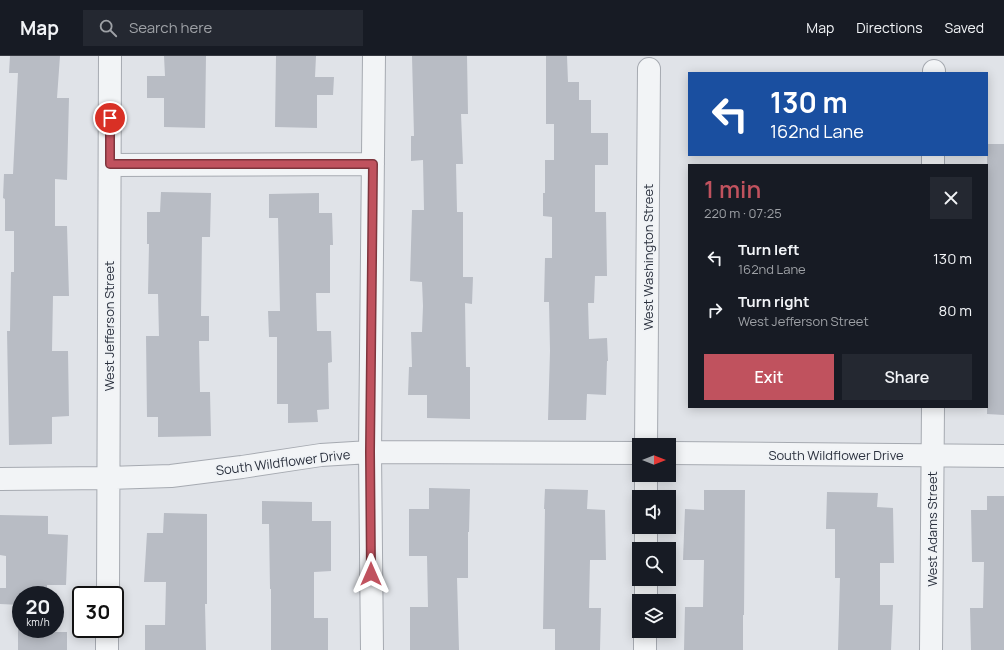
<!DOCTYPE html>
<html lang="en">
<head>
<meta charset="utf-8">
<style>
	:root { --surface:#171b24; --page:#242831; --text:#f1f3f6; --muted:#9ea1a6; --line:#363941; --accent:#c0525e }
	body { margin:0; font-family:Manrope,sans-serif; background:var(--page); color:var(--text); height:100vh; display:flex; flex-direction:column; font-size:15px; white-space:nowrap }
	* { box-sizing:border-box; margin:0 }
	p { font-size:13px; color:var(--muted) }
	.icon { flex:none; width:22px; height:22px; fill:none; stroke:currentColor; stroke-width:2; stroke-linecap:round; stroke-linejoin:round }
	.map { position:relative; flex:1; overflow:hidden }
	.panel { position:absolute; left:688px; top:108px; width:300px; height:244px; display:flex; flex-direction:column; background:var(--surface); border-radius:0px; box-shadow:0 2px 10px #0003 }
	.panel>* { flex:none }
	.banner { position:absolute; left:688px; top:16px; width:300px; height:84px; border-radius:0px; box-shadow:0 2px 10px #0003; background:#1a4fa0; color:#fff; overflow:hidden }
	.needle { width:26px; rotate:90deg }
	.buttons { position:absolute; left:632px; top:382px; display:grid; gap:8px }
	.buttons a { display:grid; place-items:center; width:44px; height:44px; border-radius:0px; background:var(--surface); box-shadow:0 2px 10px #0003; font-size:20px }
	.speed { position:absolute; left:12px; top:530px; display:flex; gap:8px; font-size:20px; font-weight:700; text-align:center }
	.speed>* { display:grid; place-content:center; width:52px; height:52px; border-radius:50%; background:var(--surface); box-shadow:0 2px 10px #0003; line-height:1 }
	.speed small { font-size:10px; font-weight:400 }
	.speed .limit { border:2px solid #111; border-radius:6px; background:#fff; color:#111 }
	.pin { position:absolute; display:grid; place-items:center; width:34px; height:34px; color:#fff; margin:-17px; border:2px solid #fff; border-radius:50%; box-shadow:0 1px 4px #0007 }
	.me { position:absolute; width:44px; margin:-22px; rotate:0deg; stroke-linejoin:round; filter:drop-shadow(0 0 3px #0008) }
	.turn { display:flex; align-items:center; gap:14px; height:84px; padding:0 16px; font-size:18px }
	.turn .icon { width:52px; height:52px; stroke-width:2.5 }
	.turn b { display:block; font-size:28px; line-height:34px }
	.round { display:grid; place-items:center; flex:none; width:42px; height:42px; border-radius:0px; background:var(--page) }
	.head { display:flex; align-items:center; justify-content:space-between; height:68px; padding:0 16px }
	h1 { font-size:24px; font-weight:600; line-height:30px; color:var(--accent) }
	.button { display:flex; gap:8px; margin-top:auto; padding:8px 16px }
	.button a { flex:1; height:46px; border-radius:0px; background:var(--accent); color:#fff; font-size:16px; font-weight:600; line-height:46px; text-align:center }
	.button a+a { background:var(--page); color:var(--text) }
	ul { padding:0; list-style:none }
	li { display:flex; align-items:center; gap:12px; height:52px; padding:0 16px }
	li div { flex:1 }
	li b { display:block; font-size:15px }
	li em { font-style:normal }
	header { display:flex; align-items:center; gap:24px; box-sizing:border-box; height:56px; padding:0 20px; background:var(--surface); border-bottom:1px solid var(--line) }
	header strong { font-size:19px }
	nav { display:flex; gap:22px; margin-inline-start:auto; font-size:14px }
	.search { width:280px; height:36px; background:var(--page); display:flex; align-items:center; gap:10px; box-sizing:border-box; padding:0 14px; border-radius:0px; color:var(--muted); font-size:15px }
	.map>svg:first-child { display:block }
	.building { fill:#b8bcc4 }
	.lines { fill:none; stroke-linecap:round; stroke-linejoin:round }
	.minor-casing { stroke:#a6aab1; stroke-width:24 }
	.minor { stroke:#f2f4f6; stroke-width:22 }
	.route-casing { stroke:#7d353d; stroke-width:10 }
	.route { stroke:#c0525e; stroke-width:7 }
	.labels { text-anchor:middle; stroke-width:3; stroke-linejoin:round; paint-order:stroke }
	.street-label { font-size:13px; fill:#2a303d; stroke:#eff2f5 }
</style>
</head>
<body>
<header>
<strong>Map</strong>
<div class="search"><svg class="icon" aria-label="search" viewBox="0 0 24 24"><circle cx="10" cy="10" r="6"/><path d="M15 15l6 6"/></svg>Search here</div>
<nav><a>Map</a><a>Directions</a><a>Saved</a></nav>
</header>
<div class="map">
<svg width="1004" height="594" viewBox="0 0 1004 594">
	<rect width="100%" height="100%" fill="#e0e3e8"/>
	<path class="building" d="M10,0H60L57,42H69L67,124L55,123V170H67L69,240H53L52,295H68L69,360L52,361V388L9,389L7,275H10L11,216H14V175H5V143L3,142L4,118H13L18,17H9Z
		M164,0H206L205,72L164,71V42H147V20H165Z
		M276,0H316L315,21H334L333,39H317V72L275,71Z
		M412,0H467L468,58H461L463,108H456L457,156H463V221H473L472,248L465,247L466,311H470V363L427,362V339H408L409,311H412L411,276H422L423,250L422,226L410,225L412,154H424L423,104L411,105V80H414Z
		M546,0H567L568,26H579V44H591V77H608V109H595V156H606L607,220H595L594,247H588L589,283L607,282L608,305H607L606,339L587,338L586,364H548L550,295L549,246H544L545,202H552V161L543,160V137H545V104H554V68H546Z
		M987,88H1004V359L987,358Z
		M161,136L211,137L210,181H202L201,260H209V285H199L200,336H210L211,380L158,381V361H147L146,280H159L158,238H148L149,188H147V156H160Z
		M319,137V157H332L333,189H330V237H316L317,275H331L332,306L328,307L329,353L317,354L318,366L288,367V348H277V281H269L268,255H280L278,162H269V138Z
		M429,432L470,433L469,476H468V522H457L459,594H410V551H428L427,500H409V453H429Z
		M545,433L588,434L587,453L605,454L606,504H590L589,552H601L600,594H555V573H543L545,453H544Z
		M704,434H745L744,559H743V594H684L685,551H703L704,504H683L685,453L704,454Z
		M827,436L878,437L877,451L893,452L894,507H880V549H893L891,594H838L840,522H835V473H826Z
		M987,440H1004V594H971L970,552H983L984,506H972L971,454H987Z
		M262,445L312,446V465H331V515L314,516V562H328V594H271V533H270L269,468H262Z
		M164,457L207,458V548H205L206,594H145V569H165L166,526H144L147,477H163Z
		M0,459L48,460V478L68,479L66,529H47V539H21V549L0,548V532H6V500L0,499Z
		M18,573H50V576H67V594H18Z"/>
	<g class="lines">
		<defs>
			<path id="minor" d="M934,17V15
				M110,109L373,108
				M933,109V99
				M646,389L649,13
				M669,397L1004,400
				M0,423L108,422L171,420L242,411L321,399L370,396L639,397
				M646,441V419
				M646,493V471
				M108,539L110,0
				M646,545V523
				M107,594V573
				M372,594L370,396L374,0
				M645,594V575
				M931,594L933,351"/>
		</defs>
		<use href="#minor" class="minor-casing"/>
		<use href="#minor" class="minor"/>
	</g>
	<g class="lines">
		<defs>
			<path id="route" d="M110,62V108H373L370,396L371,518"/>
		</defs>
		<use href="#route" class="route-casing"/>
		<use href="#route" class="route"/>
	</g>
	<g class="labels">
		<g class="street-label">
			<text transform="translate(648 201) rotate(-90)" y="5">West Washington Street</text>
			<text transform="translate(109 270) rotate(-90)" y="5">West Jefferson Street</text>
			<text x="836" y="404">South Wildflower Drive</text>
			<text transform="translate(283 406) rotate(-7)" y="5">South Wildflower Drive</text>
			<text transform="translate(932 473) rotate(-90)" y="5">West Adams Street</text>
		</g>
	</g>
</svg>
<div class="buttons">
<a><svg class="needle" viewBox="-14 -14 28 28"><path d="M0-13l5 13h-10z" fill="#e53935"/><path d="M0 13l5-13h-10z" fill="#9ea1a6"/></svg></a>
<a><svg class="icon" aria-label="sound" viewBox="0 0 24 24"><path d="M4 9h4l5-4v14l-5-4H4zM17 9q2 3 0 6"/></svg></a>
<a><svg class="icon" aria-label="search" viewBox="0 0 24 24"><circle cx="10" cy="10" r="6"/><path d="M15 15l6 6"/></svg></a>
<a><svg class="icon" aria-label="layers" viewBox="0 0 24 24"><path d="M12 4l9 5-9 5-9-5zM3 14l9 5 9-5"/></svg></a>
</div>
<div class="speed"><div>20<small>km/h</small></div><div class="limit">30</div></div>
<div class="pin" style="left:110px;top:62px;background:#d93025"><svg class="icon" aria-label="arrive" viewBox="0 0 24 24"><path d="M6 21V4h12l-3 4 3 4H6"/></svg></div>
<svg class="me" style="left:371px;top:518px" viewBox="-20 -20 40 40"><path d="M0-17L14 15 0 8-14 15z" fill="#c0525e" stroke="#fff" stroke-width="4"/></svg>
<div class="banner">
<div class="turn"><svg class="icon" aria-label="left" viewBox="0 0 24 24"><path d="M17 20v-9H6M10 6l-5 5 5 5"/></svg><div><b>130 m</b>162nd Lane</div></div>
</div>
<section class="panel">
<div class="head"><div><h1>1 min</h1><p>220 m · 07:25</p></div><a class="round"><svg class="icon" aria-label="close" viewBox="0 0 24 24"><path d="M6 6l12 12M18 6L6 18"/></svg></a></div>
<ul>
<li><svg class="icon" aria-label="left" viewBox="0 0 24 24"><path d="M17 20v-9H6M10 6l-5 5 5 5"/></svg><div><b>Turn left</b><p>162nd Lane</p></div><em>130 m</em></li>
<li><svg class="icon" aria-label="right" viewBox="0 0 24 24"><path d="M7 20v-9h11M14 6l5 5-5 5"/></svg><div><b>Turn right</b><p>West Jefferson Street</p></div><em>80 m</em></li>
</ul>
<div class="button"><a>Exit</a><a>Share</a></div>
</section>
</div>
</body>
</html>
